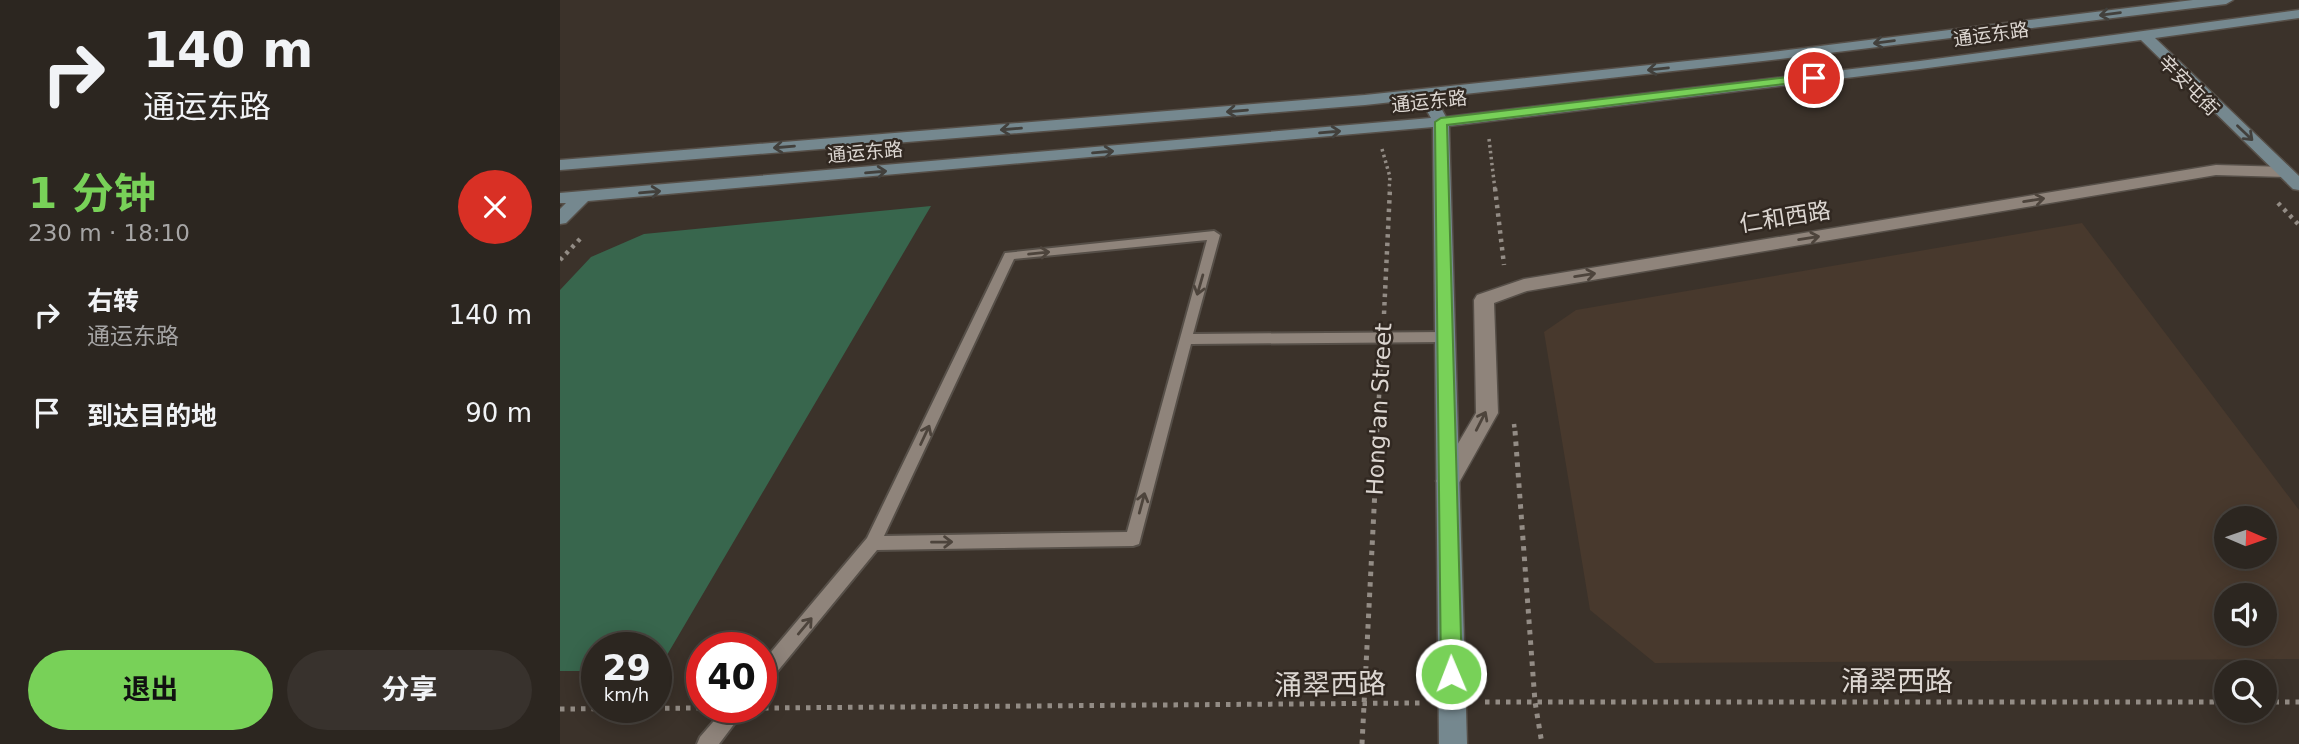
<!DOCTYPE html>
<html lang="zh">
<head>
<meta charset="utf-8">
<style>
	:root { --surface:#2c2620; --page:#38322d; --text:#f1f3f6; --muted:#a6a5a5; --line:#48433e; --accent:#78d158 }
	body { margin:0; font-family:"DejaVu Sans","Noto Sans SC",sans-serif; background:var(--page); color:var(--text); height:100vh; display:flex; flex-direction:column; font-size:26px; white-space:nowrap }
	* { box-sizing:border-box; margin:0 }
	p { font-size:23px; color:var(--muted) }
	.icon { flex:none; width:38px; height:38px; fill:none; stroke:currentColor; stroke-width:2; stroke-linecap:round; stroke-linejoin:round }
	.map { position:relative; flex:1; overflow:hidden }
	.panel { display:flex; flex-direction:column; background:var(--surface); width:560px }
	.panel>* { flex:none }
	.top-card { background:#2c2620; color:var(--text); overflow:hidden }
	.needle { width:46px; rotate:92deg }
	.buttons { position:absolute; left:1654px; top:506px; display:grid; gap:14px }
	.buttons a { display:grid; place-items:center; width:63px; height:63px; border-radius:50%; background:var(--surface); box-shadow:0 4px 18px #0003,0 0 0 2px var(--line); font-size:35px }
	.speed { position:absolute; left:21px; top:632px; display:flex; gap:14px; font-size:35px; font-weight:700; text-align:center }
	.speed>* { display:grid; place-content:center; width:91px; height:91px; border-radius:50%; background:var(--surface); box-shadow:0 4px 18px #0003,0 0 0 2px var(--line); line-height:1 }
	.speed small { font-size:18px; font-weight:400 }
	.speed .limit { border:10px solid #d22; background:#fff; color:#111 }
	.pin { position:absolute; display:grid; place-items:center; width:60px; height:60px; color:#fff; margin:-30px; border:4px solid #fff; border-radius:50%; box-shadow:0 2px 7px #0007 }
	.me { position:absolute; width:77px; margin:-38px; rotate:359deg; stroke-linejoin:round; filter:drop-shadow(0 0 5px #0008) }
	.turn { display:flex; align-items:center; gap:24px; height:147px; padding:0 28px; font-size:32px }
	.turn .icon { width:91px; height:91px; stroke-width:2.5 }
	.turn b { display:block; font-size:49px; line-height:60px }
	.round { display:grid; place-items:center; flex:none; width:74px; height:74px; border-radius:37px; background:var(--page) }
	.summary { display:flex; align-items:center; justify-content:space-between; height:119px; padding:0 28px }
	h1 { font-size:42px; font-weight:700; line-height:52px; color:var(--accent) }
	.action { display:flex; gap:14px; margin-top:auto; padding:14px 28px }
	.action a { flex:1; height:80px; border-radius:42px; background:var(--accent); color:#111; font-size:28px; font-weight:700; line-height:80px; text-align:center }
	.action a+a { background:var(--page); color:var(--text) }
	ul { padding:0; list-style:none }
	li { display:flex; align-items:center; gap:21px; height:98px; padding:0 28px }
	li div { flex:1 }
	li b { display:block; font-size:26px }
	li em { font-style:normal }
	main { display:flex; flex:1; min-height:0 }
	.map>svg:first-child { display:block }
	.built { fill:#48392d; fill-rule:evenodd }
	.green { fill:#38664d }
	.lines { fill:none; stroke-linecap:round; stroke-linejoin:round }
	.lane-casing { stroke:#564f48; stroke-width:4 }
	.street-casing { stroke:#564f48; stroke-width:3 }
	.secondary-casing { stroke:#564f48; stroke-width:3 }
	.path-far2 { stroke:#938c85; stroke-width:3.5; stroke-dasharray:2.5 3.5; stroke-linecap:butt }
	.path-far1 { stroke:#938c85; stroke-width:4.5; stroke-dasharray:3.5 5; stroke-linecap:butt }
	.path { stroke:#938c85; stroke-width:5; stroke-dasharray:4.5 6; stroke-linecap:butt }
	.lane { fill:#8f847b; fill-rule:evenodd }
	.street { fill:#8f847b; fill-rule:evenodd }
	.secondary { fill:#75888f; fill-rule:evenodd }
	.oneway { stroke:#42403c }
	.oneway2 { stroke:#4d443c }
	.route { fill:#78d158; stroke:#4e8839; stroke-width:2 }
	.labels { text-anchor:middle; stroke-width:5; stroke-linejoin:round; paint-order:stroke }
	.far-street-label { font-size:19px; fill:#dcd6d1; stroke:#312821 }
	.street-label { font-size:23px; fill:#dcd6d1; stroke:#312821 }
	.near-street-label { font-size:28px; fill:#dcd6d1; stroke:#312821 }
</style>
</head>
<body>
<main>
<section class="panel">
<div class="top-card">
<div class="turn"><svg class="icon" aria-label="right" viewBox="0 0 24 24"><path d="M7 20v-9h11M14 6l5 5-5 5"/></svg><div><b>140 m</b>通运东路</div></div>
</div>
<div class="summary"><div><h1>1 分钟</h1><p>230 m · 18:10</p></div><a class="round" style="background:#d93025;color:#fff"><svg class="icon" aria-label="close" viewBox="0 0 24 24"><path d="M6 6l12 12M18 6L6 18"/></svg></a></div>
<ul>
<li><svg class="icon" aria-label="right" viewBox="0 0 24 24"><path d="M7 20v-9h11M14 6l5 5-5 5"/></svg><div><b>右转</b><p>通运东路</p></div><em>140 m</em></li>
<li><svg class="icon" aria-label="arrive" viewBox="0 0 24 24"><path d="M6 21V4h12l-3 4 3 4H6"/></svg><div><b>到达目的地</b></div><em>90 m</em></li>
</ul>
<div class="action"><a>退出</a><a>分享</a></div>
</section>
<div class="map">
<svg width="1739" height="744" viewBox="0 0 1739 744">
	<rect width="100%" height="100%" fill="#3b322a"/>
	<path class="built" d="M1522,223L1739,510V659L1095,663L1030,610L984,332L1016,310ZM1666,518H1704V556H1666ZM1666,595H1704V634H1666Z"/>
	<path class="green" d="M371,206L97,672L96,648H37V671H0V290L31,257L84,234Z"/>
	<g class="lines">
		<defs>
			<path id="lane" d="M654,231L660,235L633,334L885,332L892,337L885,342L631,344L579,544L573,546L317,550L207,684L201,686V664L307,538L445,253ZM647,240L567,532L324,536L454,259Z
				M166,707H187L159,744H137L140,737Z"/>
			<path id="street" d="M1656,165L1726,167L1734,172L1726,177L1656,175L967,291L934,303L938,413L896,488L888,490L880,488L876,481L916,413L914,300L917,295L964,279Z"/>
			<path id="secondary" d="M1633,0H1673L1666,4L1203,61L805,105L0,170V160L805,95L1203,53Z
				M1739,10V18L1595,38L1739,176V190L1733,189L1581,40L1360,69L889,126L907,744H879L873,127L28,201L6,223L0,224V209L6,203H0V193L871,118L867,111L875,106L881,108L886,117L1360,61Z"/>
		</defs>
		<use href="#lane" class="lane-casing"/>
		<use href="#street" class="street-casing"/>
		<use href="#secondary" class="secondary-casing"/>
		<path class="path-far2" d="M929,139L935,190
			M822,149L830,177L829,190"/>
		<path class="path-far1" d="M935,188L944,265
			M1718,203L1739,225
			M0,260L21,238
			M824,314L830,188
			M954,424L955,432
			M817,432L821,361"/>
		<path class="path" d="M955,431L975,702L982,744
			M925,702H1666
			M1704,702H1739
			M204,708L860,703
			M0,709L139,708
			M802,744L818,431"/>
		<use href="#lane" class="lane"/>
		<use href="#street" class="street"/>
		<use href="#secondary" class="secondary"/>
	</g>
	<defs><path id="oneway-shaft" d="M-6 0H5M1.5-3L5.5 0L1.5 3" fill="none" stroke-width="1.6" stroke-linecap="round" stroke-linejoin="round" transform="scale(1.75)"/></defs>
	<g class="oneway">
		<use href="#oneway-shaft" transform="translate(1550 14) rotate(173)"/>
		<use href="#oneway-shaft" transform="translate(1324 42) rotate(173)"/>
		<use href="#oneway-shaft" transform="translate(1098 69) rotate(174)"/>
		<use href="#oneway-shaft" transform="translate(677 111) rotate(175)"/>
		<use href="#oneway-shaft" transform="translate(451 129) rotate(175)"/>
		<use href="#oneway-shaft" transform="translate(770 132) rotate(-5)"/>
		<use href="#oneway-shaft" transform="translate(1685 133) rotate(44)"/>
		<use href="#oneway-shaft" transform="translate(224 147) rotate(175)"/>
		<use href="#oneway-shaft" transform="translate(543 152) rotate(-5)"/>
		<use href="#oneway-shaft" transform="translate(316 172) rotate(-5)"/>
		<use href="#oneway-shaft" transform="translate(90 192) rotate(-5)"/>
	</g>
	<g class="oneway2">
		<use href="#oneway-shaft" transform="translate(1474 200) rotate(-9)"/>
		<use href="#oneway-shaft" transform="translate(1249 238) rotate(-9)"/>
		<use href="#oneway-shaft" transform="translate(479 253) rotate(-6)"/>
		<use href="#oneway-shaft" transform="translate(1025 275) rotate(-9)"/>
		<use href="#oneway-shaft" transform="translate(640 285) rotate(106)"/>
		<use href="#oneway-shaft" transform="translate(921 421) rotate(-63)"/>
		<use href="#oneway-shaft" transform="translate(365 435) rotate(-65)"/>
		<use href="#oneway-shaft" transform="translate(582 503) rotate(-75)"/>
		<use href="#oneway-shaft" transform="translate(382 542) rotate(-1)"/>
		<use href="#oneway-shaft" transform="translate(245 626) rotate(-50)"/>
	</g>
	<path class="route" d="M1254,74L1258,75V80L887,125L902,674L899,681L891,684L884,681L881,674L875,122L881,118Z"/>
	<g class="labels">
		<g class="far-street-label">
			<text transform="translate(1431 34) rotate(-8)" y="7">通运东路</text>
			<text transform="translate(1629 85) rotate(45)" y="7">辛安屯街</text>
			<text transform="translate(869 101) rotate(-6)" y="7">通运东路</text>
			<text transform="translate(305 152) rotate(-5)" y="7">通运东路</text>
		</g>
		<g class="street-label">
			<text transform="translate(1225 217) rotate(-9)" y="8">仁和西路</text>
			<text transform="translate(819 409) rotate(-87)" y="8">Hong'an Street</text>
		</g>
		<g class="near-street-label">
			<text x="1337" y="691">涌翠西路</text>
			<text transform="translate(770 684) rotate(-1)" y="10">涌翠西路</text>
		</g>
	</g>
</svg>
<div class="buttons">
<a><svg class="needle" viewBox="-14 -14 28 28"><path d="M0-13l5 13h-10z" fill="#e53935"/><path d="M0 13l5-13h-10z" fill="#a6a5a5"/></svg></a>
<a><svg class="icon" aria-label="sound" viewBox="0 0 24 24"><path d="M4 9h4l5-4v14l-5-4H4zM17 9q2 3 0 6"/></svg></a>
<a><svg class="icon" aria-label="search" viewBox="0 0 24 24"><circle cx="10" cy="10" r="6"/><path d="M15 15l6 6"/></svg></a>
</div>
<div class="speed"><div>29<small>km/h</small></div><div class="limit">40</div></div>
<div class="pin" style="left:1254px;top:78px;background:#d93025"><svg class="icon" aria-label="arrive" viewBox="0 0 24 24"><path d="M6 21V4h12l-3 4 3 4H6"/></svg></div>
<svg class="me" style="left:891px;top:674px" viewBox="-20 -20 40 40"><circle r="17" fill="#78d158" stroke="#fff" stroke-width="3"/><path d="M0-11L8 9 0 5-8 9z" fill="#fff"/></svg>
</div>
</main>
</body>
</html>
